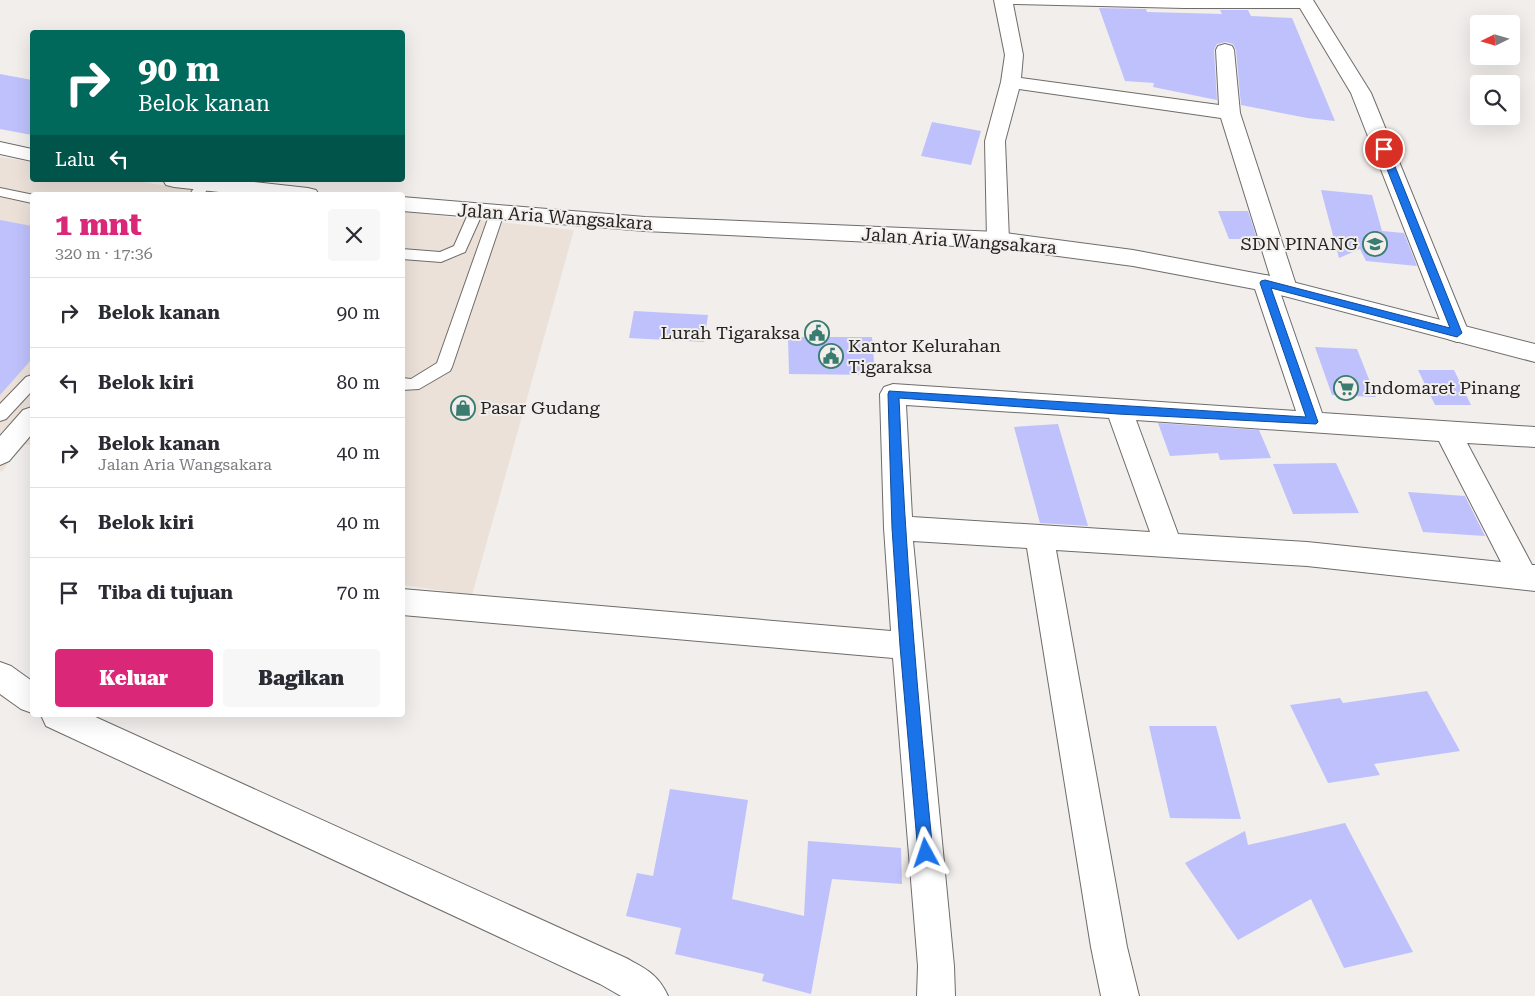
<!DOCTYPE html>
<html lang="id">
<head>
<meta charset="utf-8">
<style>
	:root { --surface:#fff; --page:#f7f7f7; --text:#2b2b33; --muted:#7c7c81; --line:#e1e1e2; --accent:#db2777 }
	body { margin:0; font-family:"Roboto Serif",serif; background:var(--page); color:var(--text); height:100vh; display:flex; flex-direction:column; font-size:19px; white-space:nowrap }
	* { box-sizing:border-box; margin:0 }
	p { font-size:16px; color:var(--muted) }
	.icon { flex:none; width:28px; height:28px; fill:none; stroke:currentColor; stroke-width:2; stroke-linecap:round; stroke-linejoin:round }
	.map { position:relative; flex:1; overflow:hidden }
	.panel { position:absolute; left:30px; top:192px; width:375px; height:525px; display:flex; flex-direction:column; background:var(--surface); border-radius:5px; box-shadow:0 5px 20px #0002 }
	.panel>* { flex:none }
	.guide { position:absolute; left:30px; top:30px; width:375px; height:152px; border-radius:5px; box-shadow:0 5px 20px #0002; background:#00695c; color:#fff; overflow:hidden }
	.needle { width:32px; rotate:265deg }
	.controls { position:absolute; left:1470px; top:15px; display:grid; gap:10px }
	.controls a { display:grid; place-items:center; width:50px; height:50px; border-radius:5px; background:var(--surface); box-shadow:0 5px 20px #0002; font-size:25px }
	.pin { position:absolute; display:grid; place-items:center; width:42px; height:42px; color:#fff; margin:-21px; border:2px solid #fff; border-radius:50%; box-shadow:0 1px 5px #0007 }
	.me { position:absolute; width:55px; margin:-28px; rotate:355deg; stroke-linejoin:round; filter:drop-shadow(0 0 4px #0008) }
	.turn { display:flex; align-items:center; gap:18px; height:105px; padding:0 25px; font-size:22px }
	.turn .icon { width:65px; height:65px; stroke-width:2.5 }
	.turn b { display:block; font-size:35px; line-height:42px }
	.then { display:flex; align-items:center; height:48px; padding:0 25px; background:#0003; gap:10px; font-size:19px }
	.round { display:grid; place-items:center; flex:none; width:52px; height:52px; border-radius:5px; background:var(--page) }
	.overview { display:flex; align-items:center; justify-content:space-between; height:85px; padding:0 25px }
	h1 { font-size:30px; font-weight:800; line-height:38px; color:var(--accent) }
	.cta { display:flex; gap:10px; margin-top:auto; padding:10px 25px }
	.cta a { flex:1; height:58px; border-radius:5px; background:var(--accent); color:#fff; font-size:20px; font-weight:800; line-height:58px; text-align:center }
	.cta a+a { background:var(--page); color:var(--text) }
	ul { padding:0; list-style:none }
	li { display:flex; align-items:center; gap:15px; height:70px; padding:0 25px; border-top:1px solid var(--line) }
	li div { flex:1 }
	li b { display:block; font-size:19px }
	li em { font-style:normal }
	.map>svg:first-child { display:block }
	.built { fill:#ebe1d9 }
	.building { fill:#bec1fb }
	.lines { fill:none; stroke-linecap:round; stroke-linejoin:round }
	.service-casing { stroke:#6f6c6a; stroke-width:2 }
	.minor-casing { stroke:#6f6c6a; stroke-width:2 }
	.tertiary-casing { stroke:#6f6c6a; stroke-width:2 }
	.service { fill:#fff; fill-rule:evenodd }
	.minor { fill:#fff; fill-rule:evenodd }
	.tertiary { fill:#fff; fill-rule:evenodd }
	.route { fill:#1a73e8; stroke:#114b97 }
	.labels { text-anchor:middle; stroke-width:4; stroke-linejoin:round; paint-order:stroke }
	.street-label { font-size:18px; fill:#252322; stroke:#f1eeeb }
	.poi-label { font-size:18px; fill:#252322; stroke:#f1eeeb; text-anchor:start }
</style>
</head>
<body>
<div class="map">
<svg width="1535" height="996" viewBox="0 0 1535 996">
	<rect width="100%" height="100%" fill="#f1eeeb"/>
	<path class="built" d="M0,157L32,162V180H132L194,191L232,195H32V445L21,444L2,472L0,471Z
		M403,212L574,230L472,595L403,585Z"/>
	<path class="building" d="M1099,8L1146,9L1147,12L1222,14L1220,10H1248L1251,16L1292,18L1335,121L1307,118L1241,105L1236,50L1233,44L1226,42L1217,44L1214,50L1217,100L1153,87L1154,83L1125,81Z
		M0,74L32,80V135L0,129Z
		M932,122L981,131L971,165L921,156Z
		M1321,190L1372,195L1382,231L1404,233L1417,266L1366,261L1360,249L1339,258Z
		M1218,211H1248L1257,239H1229Z
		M0,220L32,226V359L0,395Z
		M634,311L708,315L704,342L629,338Z
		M788,337H872L875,375L789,374Z
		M1315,347L1357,349L1376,397L1332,395Z
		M1418,370H1454L1471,405H1435Z
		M1158,423L1259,430L1271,458L1220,460L1218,453L1170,456Z
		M1058,424L1088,526L1040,523L1014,427Z
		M1336,463L1359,513L1293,514L1273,464Z
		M1408,492L1465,496L1485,536L1423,532Z
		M1427,691L1460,751L1374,764L1380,775L1328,783L1290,705L1340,698L1343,703Z
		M1149,726H1216L1241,819L1170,818Z
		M670,789L748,800L732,899L804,916L808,841L901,848L902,884L832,879L811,994L762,981L764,974L675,954L681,928L626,916L637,873L653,876Z
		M1345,823L1413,952L1344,968L1311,899L1238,940L1185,863L1245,831L1248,845Z"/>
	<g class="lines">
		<defs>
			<path id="service" d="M204,181L209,182L211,185L203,195H189L199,182Z
				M0,188L34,195L32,203L0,196Z
				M476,207L481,209L483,212L465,252L441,262L402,259V249L440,252L454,246L469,212L471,209Z
				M497,208L502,210L504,213L452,367L450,371L419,389L402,390V378L411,379L437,363L490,213L492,210Z
				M32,375V391L6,419L0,421V404L26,377Z"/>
			<path id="minor" d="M994,0H1313L1371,93L1469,333L1466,339L1457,342L1448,339L1445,333L1351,93L1300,8H1184L1013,4L1023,55L1021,78L1219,105L1216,50L1218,46L1225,44L1232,46L1234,50L1240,113L1297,288L1293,294L1285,296L1281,295L1322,413L1535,427V447L1467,443L1532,565H1535V591L1307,566L1056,550L1127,947L1139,996H1101L1091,947L1027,548L913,541L954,966L955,996H917L918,966L893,658L402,615V589L891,631L884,528L880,394L884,387L893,384L1296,411L1253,283L1257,277L1265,275L1270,276L1221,118L1019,89L1005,141L1009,240L1006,245L998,248L990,245L987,240L985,141L1001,82L1005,55ZM906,405L1109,418L1150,532L912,517ZM1136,420L1439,441L1501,562L1307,542L1178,534Z
				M32,407V434L9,461L0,465V436L23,410Z
				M0,662L11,666L32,681V713L21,709L0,694Z
				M41,715H91L626,958C646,969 658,974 668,996H621L600,984L46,726Z"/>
			<path id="tertiary" d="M0,142L32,149V161L0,154Z
				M163,180H236L308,188L316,190L319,195H246L174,187L166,185Z
				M402,197L645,217L998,232L1133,250L1265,275L1535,344V362L1265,291L1133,266L998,248L645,231L402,211Z"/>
		</defs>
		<use href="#service" class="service-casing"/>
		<use href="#minor" class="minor-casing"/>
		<use href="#tertiary" class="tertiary-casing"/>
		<use href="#service" class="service"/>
		<use href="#minor" class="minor"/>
		<use href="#tertiary" class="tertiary"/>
	</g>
	<path class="route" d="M1384,146L1388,149L1462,333L1457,337L1271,288L1318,422L1316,424L1118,414L899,398C905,550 918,702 933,853L931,858L926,860L920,858L918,853L900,646L892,528L888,394L889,391L1306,417L1260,283L1261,281L1265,280L1450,328L1379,149Z"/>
	<defs>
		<symbol id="school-ring" viewBox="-11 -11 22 22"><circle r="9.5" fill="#f1eeeb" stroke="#3a7d70" stroke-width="1.5"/><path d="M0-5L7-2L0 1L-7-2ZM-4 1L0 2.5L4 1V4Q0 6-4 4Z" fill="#3a7d70"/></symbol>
		<symbol id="civic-ring" viewBox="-11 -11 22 22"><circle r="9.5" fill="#f1eeeb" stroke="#3a7d70" stroke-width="1.5"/><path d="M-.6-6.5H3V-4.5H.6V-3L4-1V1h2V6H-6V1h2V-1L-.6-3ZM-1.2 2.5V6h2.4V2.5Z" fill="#3a7d70"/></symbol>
		<symbol id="supermarket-ring" viewBox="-11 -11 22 22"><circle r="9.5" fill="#f1eeeb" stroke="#3a7d70" stroke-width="1.5"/><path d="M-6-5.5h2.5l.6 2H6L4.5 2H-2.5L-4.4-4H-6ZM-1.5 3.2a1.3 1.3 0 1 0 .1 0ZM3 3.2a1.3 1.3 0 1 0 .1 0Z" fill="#3a7d70"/></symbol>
		<symbol id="shop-ring" viewBox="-11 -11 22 22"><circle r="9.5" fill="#f1eeeb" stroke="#3a7d70" stroke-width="1.5"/><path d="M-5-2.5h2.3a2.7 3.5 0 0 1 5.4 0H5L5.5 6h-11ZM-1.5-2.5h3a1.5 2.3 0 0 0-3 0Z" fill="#3a7d70"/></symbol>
	</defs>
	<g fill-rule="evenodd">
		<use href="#school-ring" x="1361" y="230" width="28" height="28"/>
		<use href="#civic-ring" x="803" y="319" width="28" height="28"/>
		<use href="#civic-ring" x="817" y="342" width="28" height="28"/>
		<use href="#supermarket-ring" x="1332" y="374" width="28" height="28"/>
		<use href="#shop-ring" x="449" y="394" width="28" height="28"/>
	</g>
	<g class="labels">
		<g class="street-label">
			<text transform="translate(555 217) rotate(4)" y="6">Jalan Aria Wangsakara</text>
			<text transform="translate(959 241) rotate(4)" y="6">Jalan Aria Wangsakara</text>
		</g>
		<g class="poi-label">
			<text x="1358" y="250" text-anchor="end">SDN PINANG</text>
			<text x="800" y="339" text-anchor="end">Lurah Tigaraksa</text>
			<text x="848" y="352">Kantor Kelurahan<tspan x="848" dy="21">Tigaraksa</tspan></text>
			<text x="1364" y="394">Indomaret Pinang</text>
			<text x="480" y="414">Pasar Gudang</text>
		</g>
	</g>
</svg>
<div class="controls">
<a><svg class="needle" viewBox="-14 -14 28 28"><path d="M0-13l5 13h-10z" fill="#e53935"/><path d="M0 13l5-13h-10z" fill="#7c7c81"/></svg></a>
<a><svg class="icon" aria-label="search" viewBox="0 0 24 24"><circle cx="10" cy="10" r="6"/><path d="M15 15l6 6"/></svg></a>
</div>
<div class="pin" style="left:1384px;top:149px;background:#d93025"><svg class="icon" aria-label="arrive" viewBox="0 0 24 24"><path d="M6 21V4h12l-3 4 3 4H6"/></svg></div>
<svg class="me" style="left:926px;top:853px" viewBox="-20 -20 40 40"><path d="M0-17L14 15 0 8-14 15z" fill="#1a73e8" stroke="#fff" stroke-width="4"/></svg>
<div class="guide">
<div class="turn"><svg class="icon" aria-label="right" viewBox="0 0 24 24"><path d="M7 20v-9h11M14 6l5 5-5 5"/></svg><div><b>90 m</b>Belok kanan</div></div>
<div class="then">Lalu<svg class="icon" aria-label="left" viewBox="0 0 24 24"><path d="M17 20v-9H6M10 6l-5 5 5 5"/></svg></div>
</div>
<section class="panel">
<div class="overview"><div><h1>1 mnt</h1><p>320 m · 17:36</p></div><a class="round"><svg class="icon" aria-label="close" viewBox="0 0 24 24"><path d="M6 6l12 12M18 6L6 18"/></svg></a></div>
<ul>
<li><svg class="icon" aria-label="right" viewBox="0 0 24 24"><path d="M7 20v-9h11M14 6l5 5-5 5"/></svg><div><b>Belok kanan</b></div><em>90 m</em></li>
<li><svg class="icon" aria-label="left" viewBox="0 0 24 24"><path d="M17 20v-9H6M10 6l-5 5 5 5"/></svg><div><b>Belok kiri</b></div><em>80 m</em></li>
<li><svg class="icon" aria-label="right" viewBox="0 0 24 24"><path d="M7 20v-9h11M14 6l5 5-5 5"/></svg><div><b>Belok kanan</b><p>Jalan Aria Wangsakara</p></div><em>40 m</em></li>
<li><svg class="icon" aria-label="left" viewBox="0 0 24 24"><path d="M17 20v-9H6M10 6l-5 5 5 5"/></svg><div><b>Belok kiri</b></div><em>40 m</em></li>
<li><svg class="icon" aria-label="arrive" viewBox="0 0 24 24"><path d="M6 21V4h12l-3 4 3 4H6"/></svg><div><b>Tiba di tujuan</b></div><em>70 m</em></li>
</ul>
<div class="cta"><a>Keluar</a><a>Bagikan</a></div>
</section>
</div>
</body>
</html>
